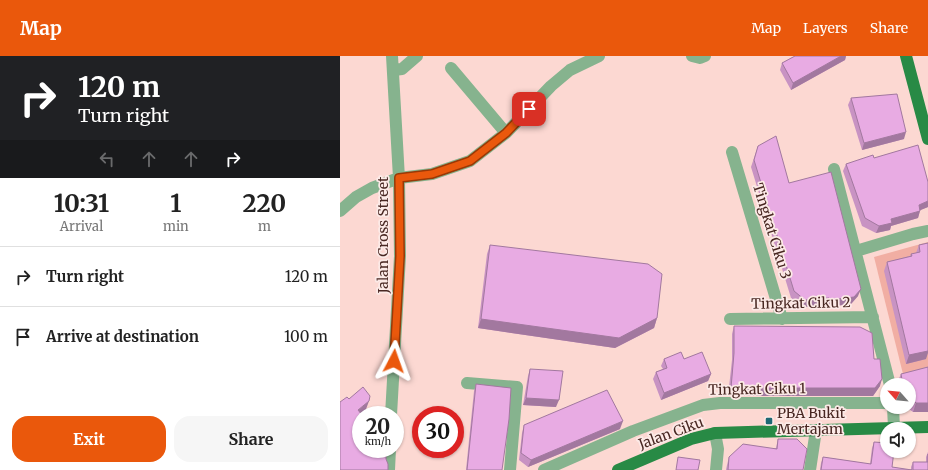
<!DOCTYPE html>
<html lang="en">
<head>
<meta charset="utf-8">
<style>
	:root { --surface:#fff; --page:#f6f6f6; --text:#222; --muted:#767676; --line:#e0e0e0; --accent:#ea580c }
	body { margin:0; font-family:Merriweather,serif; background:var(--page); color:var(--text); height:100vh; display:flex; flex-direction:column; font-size:15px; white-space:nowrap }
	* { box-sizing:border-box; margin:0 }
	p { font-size:13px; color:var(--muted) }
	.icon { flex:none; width:22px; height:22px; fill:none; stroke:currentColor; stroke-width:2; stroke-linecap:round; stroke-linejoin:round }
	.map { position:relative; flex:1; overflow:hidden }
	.side { display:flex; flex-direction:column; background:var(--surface); width:340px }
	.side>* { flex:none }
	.guide { background:#202124; color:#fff; overflow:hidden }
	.needle { width:26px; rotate:297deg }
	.buttons { position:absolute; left:540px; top:322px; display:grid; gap:8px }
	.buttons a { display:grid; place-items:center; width:36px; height:36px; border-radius:50%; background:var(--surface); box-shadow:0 1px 3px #0004; font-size:20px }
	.speed { position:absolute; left:12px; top:350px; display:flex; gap:8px; font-size:20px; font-weight:700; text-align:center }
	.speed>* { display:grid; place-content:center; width:52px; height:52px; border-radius:50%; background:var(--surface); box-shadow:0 1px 3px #0004; line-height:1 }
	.speed small { font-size:10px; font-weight:400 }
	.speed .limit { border:6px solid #d22; background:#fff; color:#111 }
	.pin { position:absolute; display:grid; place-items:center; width:34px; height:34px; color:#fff; margin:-17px; border-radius:8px; box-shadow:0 2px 6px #0006 }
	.me { position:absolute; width:44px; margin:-22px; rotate:4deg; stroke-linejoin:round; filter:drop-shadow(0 0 3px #0008) }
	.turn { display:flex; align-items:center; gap:14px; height:84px; padding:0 12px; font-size:18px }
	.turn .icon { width:52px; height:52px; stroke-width:2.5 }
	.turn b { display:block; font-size:28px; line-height:34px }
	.lanes { display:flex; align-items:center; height:38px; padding:0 12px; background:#0003; justify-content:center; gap:20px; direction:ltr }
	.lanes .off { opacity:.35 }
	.eta { display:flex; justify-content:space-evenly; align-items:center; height:68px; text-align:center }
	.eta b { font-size:24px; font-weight:700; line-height:28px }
	.primary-button { display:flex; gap:8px; margin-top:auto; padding:8px 12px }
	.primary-button a { flex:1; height:46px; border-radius:16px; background:var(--accent); color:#fff; font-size:16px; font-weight:700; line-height:46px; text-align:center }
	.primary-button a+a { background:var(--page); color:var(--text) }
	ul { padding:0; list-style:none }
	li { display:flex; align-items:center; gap:12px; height:60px; padding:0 12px; border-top:1px solid var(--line) }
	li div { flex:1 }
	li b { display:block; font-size:15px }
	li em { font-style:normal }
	header { display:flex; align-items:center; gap:24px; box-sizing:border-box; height:56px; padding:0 20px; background:var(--accent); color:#fff }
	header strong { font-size:19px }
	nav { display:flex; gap:22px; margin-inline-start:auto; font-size:14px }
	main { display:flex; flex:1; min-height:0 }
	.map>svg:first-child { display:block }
	.green { fill:#f1aea3 }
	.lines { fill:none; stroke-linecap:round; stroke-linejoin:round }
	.minor { stroke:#86b38e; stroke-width:12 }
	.major { stroke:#288a45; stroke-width:12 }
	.wall { fill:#c893c3 }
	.shaded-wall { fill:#a2789f }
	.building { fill:#e8abe3; stroke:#a2789f }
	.route-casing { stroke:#983908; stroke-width:10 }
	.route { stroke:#ea580c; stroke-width:7 }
	.poi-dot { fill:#1e6873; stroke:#fceae7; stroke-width:1.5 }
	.labels { text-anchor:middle; stroke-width:3.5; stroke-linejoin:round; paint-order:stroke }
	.street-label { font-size:14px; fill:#482722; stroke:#fceae7 }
	.poi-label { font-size:14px; fill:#482722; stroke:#fceae7; text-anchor:start }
</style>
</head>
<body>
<header>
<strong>Map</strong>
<nav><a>Map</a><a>Layers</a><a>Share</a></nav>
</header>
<main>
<section class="side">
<div class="guide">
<div class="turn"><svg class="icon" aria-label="right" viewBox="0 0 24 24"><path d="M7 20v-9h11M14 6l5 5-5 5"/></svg><div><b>120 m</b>Turn right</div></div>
<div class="lanes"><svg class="icon off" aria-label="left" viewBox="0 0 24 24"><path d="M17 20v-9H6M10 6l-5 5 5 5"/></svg><svg class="icon off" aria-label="ahead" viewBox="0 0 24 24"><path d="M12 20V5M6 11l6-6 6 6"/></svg><svg class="icon off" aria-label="ahead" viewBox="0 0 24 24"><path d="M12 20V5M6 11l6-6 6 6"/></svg><svg class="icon" aria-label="right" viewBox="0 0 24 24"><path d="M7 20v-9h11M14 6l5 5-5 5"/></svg></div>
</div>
<div class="eta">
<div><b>10:31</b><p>Arrival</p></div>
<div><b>1</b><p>min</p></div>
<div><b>220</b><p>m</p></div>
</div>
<ul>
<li><svg class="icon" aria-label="right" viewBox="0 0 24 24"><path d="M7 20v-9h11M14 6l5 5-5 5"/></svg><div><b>Turn right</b></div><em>120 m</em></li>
<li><svg class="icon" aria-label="arrive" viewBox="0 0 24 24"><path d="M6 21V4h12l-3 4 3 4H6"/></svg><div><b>Arrive at destination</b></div><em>100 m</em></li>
</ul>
<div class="primary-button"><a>Exit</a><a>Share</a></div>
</section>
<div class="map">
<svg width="588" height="414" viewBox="0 0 588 414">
	<rect width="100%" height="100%" fill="#fcd8d2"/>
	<path class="green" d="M588,186V311L563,318L534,201Z"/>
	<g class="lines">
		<path class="minor" d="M352,0L360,2L365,0
			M111,12L166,77
			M54,14L62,13L77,0
			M392,96L442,263
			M494,113L550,329
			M0,155L16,141L32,132L59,122L92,118L130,105L166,77L211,30L230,14L259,0
			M516,195L573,178L588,175
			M390,263L533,261
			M127,327L177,331L170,414
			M553,351L554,372
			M51,359L60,200L59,122L52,0
			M375,377L378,393L376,414
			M49,414L50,393
			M204,414L293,375L363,349L380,347H547
			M470,414L476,374"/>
		<path class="major" d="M566,0L588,83
			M278,414L351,383L375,377L588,371"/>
	</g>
	<path class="wall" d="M455,0H506L505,4L451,34L440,14L442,7Z
		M511,42L564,83L522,94L508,49Z
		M418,90L449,127L518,240L511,248L487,251L486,249L463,251L451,242L411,111Z
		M534,102L588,126V151L580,154L578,162L551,170L550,174L536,177L522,170L503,115L506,108Z
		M588,187L586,303L566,308L544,215L547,206L570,200L571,198L576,197L579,189Z
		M150,189L317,262L314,272L275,292L138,272L147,198Z
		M394,270L534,303L540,330L533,340H388L392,304V278Z
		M324,303H344L371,318L368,325L321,344L313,323L316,316L323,313L321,310Z
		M588,311V356H573L566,351H569V329H558L557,327L561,318Z
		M190,313L216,351L183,349L188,320Z
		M136,328L162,414H126L134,335Z
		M184,369L280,373L188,411L179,404L182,377Z
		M438,383L463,414H386L387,409L389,401L436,392Z
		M534,386L552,411L571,414V411L573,406H586V401L588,396V414H480L481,407L483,401L530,408L532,392Z"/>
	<path class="shaded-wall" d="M501,0H506L505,4L451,34L453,27Z
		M566,76L564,83L522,94L524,87Z
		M588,145V151L576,156L579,149Z
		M580,155L578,162L551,170L550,174L536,177L539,170L551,163Z
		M521,233L518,240L511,248L487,251L489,244Z
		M489,242L486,249L463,251L465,244Z
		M317,262L314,272L275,292L138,272L141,263Z
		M588,289V297L586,303L566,308L569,299Z
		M371,318L368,325L321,344L324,337Z
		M542,323L540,330L533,340H388L391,332Z
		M186,342L219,344L216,351L183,349Z
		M29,345L25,356L21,359L18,354Z
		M576,347H588V356H573Z
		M283,365L280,373L188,411L191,404Z"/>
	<path class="building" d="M455,0H501L453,27L442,7Z
		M557,38L566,76L524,87L511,42Z
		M436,80L449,127L491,116L521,233L514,241L489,244V242L465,244L454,235L414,104L418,90Z
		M578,89L588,126V145L579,149L580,155L551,163L552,167L539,170L525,162L506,108L533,99L534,102Z
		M588,187V295L569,299L547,206L572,200L571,198L580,196L579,189Z
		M150,189L308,208L322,218L317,262L279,282L141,263Z
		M394,270L520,271L532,277L534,303H540L542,323L535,332H391L394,297Z
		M341,296L344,303L362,296L371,318L324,337L316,316L327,312L324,303Z
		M588,311V347H576L569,341V329H563L561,318Z
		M190,313L223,315L219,344L186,342Z
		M136,328L171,332L169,363L162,414H127Z
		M23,331L30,340L29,345L18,354L22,359H21V393H46V403L48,408V414H0V346L7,341L9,343Z
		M267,334L283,365L191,404L181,397L184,369Z
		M438,383H457L467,393L463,414H388L389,401L403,388L437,393Z
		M534,386L547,387V395H554L552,411L572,414H481L483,401L531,408Z
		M588,398V414H573V406H588Z
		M338,401L360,404L358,414H336Z"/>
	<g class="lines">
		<defs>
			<path id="route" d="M54,305L60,200L59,122L92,118L130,105L166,77L189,53"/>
		</defs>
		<use href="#route" class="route-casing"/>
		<use href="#route" class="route"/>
	</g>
	<rect class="poi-dot" x="425" y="361" width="8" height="8" rx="2"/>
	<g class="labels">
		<g class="street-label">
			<text transform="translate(432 175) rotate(73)" y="5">Tingkat Ciku 3</text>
			<text transform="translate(43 179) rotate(-90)" y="5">Jalan Cross Street</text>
			<text transform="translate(461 247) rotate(-1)" y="5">Tingkat Ciku 2</text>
			<text transform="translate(417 333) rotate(-1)" y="5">Tingkat Ciku 1</text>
			<text transform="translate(331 377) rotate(-20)" y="5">Jalan Ciku</text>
		</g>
		<g class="poi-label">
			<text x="437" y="362">PBA Bukit<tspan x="437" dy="16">Mertajam</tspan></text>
		</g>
	</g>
</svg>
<div class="buttons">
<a><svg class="needle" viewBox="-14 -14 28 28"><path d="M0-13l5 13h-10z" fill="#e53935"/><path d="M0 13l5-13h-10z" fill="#767676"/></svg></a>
<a><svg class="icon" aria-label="sound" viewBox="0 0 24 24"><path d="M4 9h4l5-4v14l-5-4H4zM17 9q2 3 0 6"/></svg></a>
</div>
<div class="speed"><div>20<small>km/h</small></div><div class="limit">30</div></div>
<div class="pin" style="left:189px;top:53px;background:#d93025"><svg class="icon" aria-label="arrive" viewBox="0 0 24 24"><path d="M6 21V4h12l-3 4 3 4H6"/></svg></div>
<svg class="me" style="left:54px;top:305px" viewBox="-20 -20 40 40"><path d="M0-17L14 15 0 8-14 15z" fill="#ea580c" stroke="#fff" stroke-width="4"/></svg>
</div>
</main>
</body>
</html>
